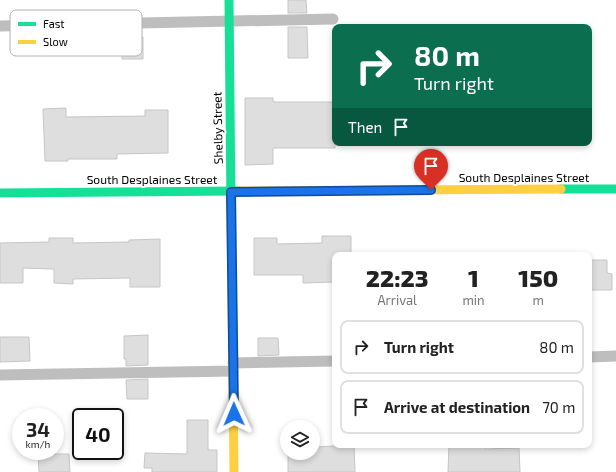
<!DOCTYPE html>
<html lang="en">
<head>
<meta charset="utf-8">
<style>
	:root { --surface:#fff; --page:#f6f6f6; --text:#222; --muted:#767676; --line:#e0e0e0 }
	body { margin:0; font-family:"Exo 2",sans-serif; background:var(--page); color:var(--text); height:100vh; display:flex; flex-direction:column; font-size:15px; white-space:nowrap }
	* { box-sizing:border-box; margin:0 }
	p { font-size:13px; color:var(--muted) }
	.icon { flex:none; width:22px; height:22px; fill:none; stroke:currentColor; stroke-width:2; stroke-linecap:round; stroke-linejoin:round }
	.map { position:relative; flex:1; overflow:hidden }
	.panel { position:absolute; left:332px; top:252px; width:260px; height:196px; display:flex; flex-direction:column; background:var(--surface); border-radius:8px; box-shadow:0 2px 6px #0003 }
	.panel>* { flex:none }
	.guide { position:absolute; left:332px; top:24px; width:260px; height:122px; border-radius:8px; box-shadow:0 2px 6px #0003; background:#0b6e4f; color:#fff; overflow:hidden }
	.buttons { position:absolute; left:280px; top:420px; display:grid; gap:8px }
	.buttons a { display:grid; place-items:center; width:40px; height:40px; border-radius:50%; background:var(--surface); box-shadow:0 2px 6px #0003; font-size:20px }
	.speed { position:absolute; left:12px; top:408px; display:flex; gap:8px; font-size:20px; font-weight:700; text-align:center }
	.speed>* { display:grid; place-content:center; width:52px; height:52px; border-radius:50%; background:var(--surface); box-shadow:0 2px 6px #0003; line-height:1 }
	.speed small { font-size:10px; font-weight:400 }
	.speed .limit { border:2px solid #111; border-radius:6px; background:#fff; color:#111 }
	.pin { position:absolute; display:grid; place-items:center; width:34px; height:34px; color:#fff; margin:-41px -17px; border-radius:50% 50% 50% 0; rotate:-45deg; box-shadow:0 0 4px #0007 }
	.pin .icon { rotate:45deg }
	.me { position:absolute; width:44px; margin:-22px; rotate:359deg; stroke-linejoin:round; filter:drop-shadow(0 0 3px #0008) }
	.turn { display:flex; align-items:center; gap:14px; height:84px; padding:0 16px; font-size:18px }
	.turn .icon { width:52px; height:52px; stroke-width:2.5 }
	.turn b { display:block; font-size:28px; line-height:34px }
	.then { display:flex; align-items:center; height:38px; padding:0 16px; background:#0003; gap:8px; font-size:15px }
	.eta { display:flex; justify-content:space-evenly; align-items:center; height:68px; text-align:center }
	.eta b { font-size:24px; font-weight:800; line-height:28px }
	ul { padding:0; list-style:none }
	li { display:flex; align-items:center; gap:12px; height:54px; margin:0 8px 6px; padding:0 8px; border:2px solid var(--line); border-radius:8px }
	li div { flex:1 }
	li b { display:block; font-size:15px }
	li em { font-style:normal }
	.map>svg:first-child { display:block }
	.building { fill:#dedede; stroke:#c6c6c6 }
	.lines { fill:none; stroke-linecap:round; stroke-linejoin:round }
	.lane { stroke:#bebebe; stroke-width:11 }
	.fast { stroke:#16e098; stroke-width:9 }
	.slow { stroke:#ffcf43; stroke-width:9 }
	.route-casing { stroke:#114b97; stroke-width:10 }
	.route { stroke:#1a73e8; stroke-width:7 }
	.labels { text-anchor:middle; stroke-width:4; stroke-linejoin:round; paint-order:stroke }
	.street-label { font-size:12px; fill:#000; stroke:#fff }
	.key { fill:#fff; stroke:#b2b2b2; stroke-width:1 }
	.key-label { font-size:11px; fill:#000 }
</style>
</head>
<body>
<div class="map">
<svg width="616" height="472" viewBox="0 0 616 472">
	<rect width="100%" height="100%" fill="#fff"/>
	<path class="building" d="M288,0H306L307,13H288Z
		M288,27H307L308,58H288Z
		M122,37H143V59H122Z
		M245,98H273V102H335V148H273V164L245,165Z
		M66,108V117L145,116V110H168V153L117,154V159H68V161H45L43,109Z
		M322,236H351V255H335V282L303,283V275H254V238H277V244L322,243Z
		M49,238H73V243L129,242V240L160,239V287H130V278L73,279V284L54,283V269L23,268V283H0V243L49,242Z
		M589,260H607V273L612,274V290H589Z
		M148,335V365L126,366V359H124V336Z
		M0,337H29L30,361L0,362Z
		M258,338H278L279,355L258,356Z
		M148,379V399H127L126,380Z
		M187,420H208V450H217V472H152V468H144L145,453L187,454Z
		M354,445L355,472H288V453H313V447Z
		M449,445L485,447V449L519,448L520,472H448Z
		M38,454H69L70,472H39Z"/>
	<g class="lines">
		<path class="lane" d="M0,26L333,19
			M589,357L616,356
			M233,363L335,361
			M0,375L233,371"/>
		<path class="fast" d="M229,0L231,207
			M561,189H616
			M0,193L239,191"/>
		<path class="slow" d="M239,191L561,189
			M231,207L234,472"/>
	</g>
	<g class="lines">
		<defs>
			<path id="route" d="M234,414L231,192L431,190"/>
		</defs>
		<use href="#route" class="route-casing"/>
		<use href="#route" class="route"/>
	</g>
	<g class="labels">
		<g class="street-label">
			<text transform="translate(218 128) rotate(-91)" y="4">Shelby Street</text>
			<text x="524" y="182">South Desplaines Street</text>
			<text x="152" y="184">South Desplaines Street</text>
		</g>
	</g>
	<rect x="10" y="10" width="132" height="46" rx="6" class="key"/>
	<rect x="18" y="22" width="18" height="4" fill="#16e098"/>
	<rect x="18" y="40" width="18" height="4" fill="#ffcf43"/>
	<g class="key-label">
		<text x="43" y="28">Fast</text>
		<text x="43" y="46">Slow</text>
	</g>
</svg>
<div class="buttons">
<a><svg class="icon" aria-label="layers" viewBox="0 0 24 24"><path d="M12 4l9 5-9 5-9-5zM3 14l9 5 9-5"/></svg></a>
</div>
<div class="speed"><div>34<small>km/h</small></div><div class="limit">40</div></div>
<div class="pin" style="left:431px;top:190px;background:#d93025"><svg class="icon" aria-label="arrive" viewBox="0 0 24 24"><path d="M6 21V4h12l-3 4 3 4H6"/></svg></div>
<svg class="me" style="left:234px;top:414px" viewBox="-20 -20 40 40"><path d="M0-17L14 15 0 8-14 15z" fill="#1a73e8" stroke="#fff" stroke-width="4"/></svg>
<div class="guide">
<div class="turn"><svg class="icon" aria-label="right" viewBox="0 0 24 24"><path d="M7 20v-9h11M14 6l5 5-5 5"/></svg><div><b>80 m</b>Turn right</div></div>
<div class="then">Then<svg class="icon" aria-label="arrive" viewBox="0 0 24 24"><path d="M6 21V4h12l-3 4 3 4H6"/></svg></div>
</div>
<section class="panel">
<div class="eta">
<div><b>22:23</b><p>Arrival</p></div>
<div><b>1</b><p>min</p></div>
<div><b>150</b><p>m</p></div>
</div>
<ul>
<li><svg class="icon" aria-label="right" viewBox="0 0 24 24"><path d="M7 20v-9h11M14 6l5 5-5 5"/></svg><div><b>Turn right</b></div><em>80 m</em></li>
<li><svg class="icon" aria-label="arrive" viewBox="0 0 24 24"><path d="M6 21V4h12l-3 4 3 4H6"/></svg><div><b>Arrive at destination</b></div><em>70 m</em></li>
</ul>
</section>
</div>
</body>
</html>
